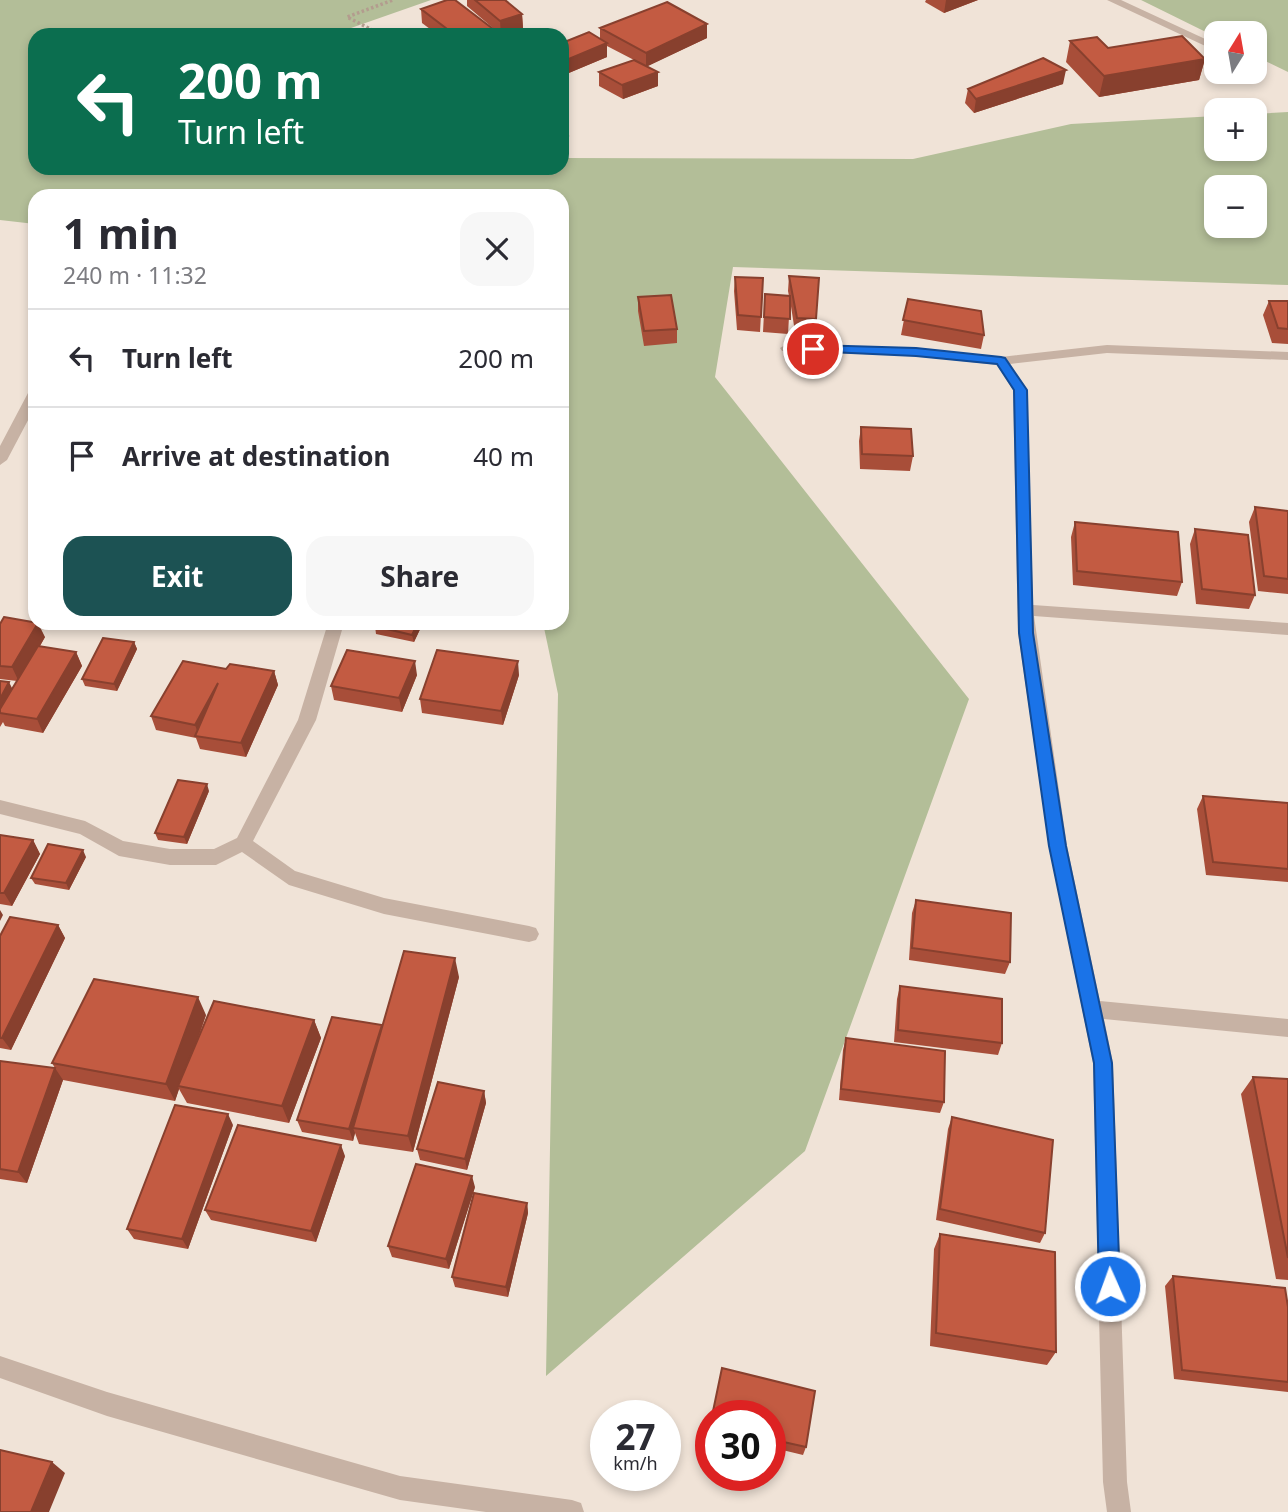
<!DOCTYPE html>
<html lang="en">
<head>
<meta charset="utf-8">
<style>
	:root { --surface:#fff; --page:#f7f7f7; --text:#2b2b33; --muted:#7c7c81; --line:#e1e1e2; --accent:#1c5253 }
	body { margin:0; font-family:"Noto Sans",sans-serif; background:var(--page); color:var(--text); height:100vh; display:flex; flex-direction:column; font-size:26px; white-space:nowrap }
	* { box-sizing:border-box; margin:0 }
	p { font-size:23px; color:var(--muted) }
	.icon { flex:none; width:38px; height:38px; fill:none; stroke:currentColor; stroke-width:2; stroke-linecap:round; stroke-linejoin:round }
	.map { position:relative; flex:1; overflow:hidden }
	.details { position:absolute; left:28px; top:189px; width:541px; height:441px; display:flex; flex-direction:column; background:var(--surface); border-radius:21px; box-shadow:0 4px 10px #0003 }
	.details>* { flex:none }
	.hud { position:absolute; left:28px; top:28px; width:541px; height:147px; border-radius:21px; box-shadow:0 4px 10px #0003; background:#0b6e4f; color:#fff; overflow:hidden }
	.needle { width:46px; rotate:11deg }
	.buttons { position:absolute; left:1204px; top:21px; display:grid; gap:14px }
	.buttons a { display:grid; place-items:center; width:63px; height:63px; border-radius:14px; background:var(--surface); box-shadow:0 4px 10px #0003; font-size:35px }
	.speed { position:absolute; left:590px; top:1400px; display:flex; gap:14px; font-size:35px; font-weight:700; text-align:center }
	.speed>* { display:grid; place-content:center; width:91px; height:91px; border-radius:50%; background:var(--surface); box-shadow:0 4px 10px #0003; line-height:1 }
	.speed small { font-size:18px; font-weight:400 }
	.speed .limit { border:10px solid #d22; background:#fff; color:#111 }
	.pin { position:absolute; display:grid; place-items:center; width:60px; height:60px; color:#fff; margin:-30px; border:4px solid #fff; border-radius:50%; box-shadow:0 2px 7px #0007 }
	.me { position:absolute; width:77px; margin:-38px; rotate:358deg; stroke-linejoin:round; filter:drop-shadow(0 0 5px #0008) }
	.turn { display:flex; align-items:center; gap:24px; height:147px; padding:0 35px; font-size:32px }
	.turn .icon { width:91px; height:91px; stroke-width:2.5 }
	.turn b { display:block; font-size:49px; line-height:60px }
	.round { display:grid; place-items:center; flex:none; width:74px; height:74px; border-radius:21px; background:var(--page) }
	.head { display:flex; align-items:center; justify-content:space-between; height:119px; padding:0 35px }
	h1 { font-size:42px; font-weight:700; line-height:52px }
	.action { display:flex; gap:14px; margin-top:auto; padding:14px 35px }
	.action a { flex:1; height:80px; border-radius:21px; background:var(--accent); color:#fff; font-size:28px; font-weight:700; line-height:80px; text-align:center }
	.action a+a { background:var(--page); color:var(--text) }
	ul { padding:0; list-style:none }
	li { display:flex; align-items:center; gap:21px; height:98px; padding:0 35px; border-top:2px solid var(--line) }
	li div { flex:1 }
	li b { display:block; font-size:26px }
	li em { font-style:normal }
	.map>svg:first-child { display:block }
	.green { fill:#b3be98; fill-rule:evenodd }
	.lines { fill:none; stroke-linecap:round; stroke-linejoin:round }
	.path { stroke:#b39c8e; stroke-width:3.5; stroke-dasharray:2.5 2.5; stroke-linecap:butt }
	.street { fill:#c7b2a4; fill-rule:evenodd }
	.wall { fill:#a84e39 }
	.shaded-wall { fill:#88402e }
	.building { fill:#c35b42; stroke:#88402e; stroke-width:2 }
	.route { fill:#1a73e8; stroke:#114b97; stroke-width:2 }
</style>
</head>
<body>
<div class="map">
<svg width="1288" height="1512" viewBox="0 0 1288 1512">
	<rect width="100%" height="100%" fill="#f0e3d7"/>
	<path class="green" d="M0,0H431L331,35H35V168H562V158L913,159L1071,124L1216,116V149H1255V114L1288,112V285L733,267L715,377L969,699L805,1151L546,1376L558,694L543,623H562V196H35V224L0,220ZM1216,187H1255V226H1216Z
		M1141,0H1288V72L1255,56V33H1216V37Z"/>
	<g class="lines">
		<path class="path" d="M382,35L347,17L393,0
			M562,134L570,138"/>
		<path class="street" d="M1107,0H1121L1216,44V51Z
			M1255,63L1260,64V68L1255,69Z
			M787,344L916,348L1001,357L1107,345L1288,352V360L1107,353L1010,364L1027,390L1033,605L1288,623V635L1034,616L1067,846L1100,1001L1288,1019V1037L1104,1019L1113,1063L1127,1482L1131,1512H1107L1103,1482L1093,1063L1049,846L1018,633L1013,390L997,365L916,356L782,351L780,348Z
			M35,388V407L7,460L0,465V446L28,393Z
			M328,623H344L316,720L253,841L295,871L384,898L529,926L536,928L539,934L536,940L529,942L384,914L289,885L242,852L216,865H170L119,856L80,834L0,814V800L85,821L123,841L170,849H214L237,838L298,720Z
			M0,1356L107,1392L400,1476L572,1500L581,1503L584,1512H486L400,1500L107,1416L0,1378Z"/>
	</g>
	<path class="wall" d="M467,0H505L522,14L523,28L501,35H438L422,23L421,9L500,34L467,6Z
		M926,0H978L944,13L925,2Z
		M707,24V38L647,66L658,72V86L623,99L599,86V72L634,60L607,46V57L564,75L562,73V43L600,39V28Z
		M1070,41L1108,48L1205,59L1199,80L1099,97L1066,62Z
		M1063,84L974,113L965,103L968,89Z
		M789,276L816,319L815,333L795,332L790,300L788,334L763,332L765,294L789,296L788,291Z
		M735,277L763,278L760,332L737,330L734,291Z
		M638,297L677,329V343L644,346L638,311Z
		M908,299L984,335L981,349L901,335Z
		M1269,301H1288V344L1272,343L1263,315Z
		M861,427L913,456L910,471L860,469L859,441Z
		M1255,507L1288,511V594L1258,591L1249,522Z
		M1075,522L1182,582L1177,596L1073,585L1071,537Z
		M1195,529L1255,595L1249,609L1196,604L1190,544Z
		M74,623H106L103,627Z
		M377,623H423L414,642L376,634L375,626Z
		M0,624L45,637L40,646L76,652L82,666L43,733L5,726L3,722L0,727V681L12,689L17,681L0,679Z
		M134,642L137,649L117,691L85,686L82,679Z
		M226,669L274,671L278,685L246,757L200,749L196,738L156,730L151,716Z
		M417,675L402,712L334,700L331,686Z
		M519,675L503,725L422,713L420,699Z
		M209,791L187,844L158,840L155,833Z
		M1203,796L1288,803V882L1206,875L1197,809Z
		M0,835L33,840L40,854L12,906L0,904Z
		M86,857L69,890L35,884L31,878Z
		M916,900L1010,962L1005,974L909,960L912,913Z
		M58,925L65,938L11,1050L0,1048V936Z
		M459,977L413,1152L359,1144L355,1133L353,1141L302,1132L297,1120L382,1025Z
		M900,986L1002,1043L998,1055L894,1042L897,999Z
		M206,1015L198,1039L314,1020L321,1038L289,1123L187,1103L179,1089L175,1101L63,1080L27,1183L0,1179V1061L55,1068L52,1063Z
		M846,1038L944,1102L940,1113L839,1100L843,1050Z
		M1253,1077L1288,1079V1280L1276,1279L1241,1094Z
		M484,1091L486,1103L467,1170L420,1160L417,1149Z
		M952,1117L1045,1233L1040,1243L936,1220L948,1129Z
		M233,1125L188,1249L134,1239L127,1229Z
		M345,1156L316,1242L211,1220L205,1210Z
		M475,1187L449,1269L392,1257L388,1246Z
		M527,1203L528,1213L508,1297L455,1287L452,1277Z
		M940,1234L1056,1352L1047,1365L930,1346L934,1249Z
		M1173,1276L1288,1307V1392L1174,1379L1165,1286Z
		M770,1416L806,1447L803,1455L770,1447Z"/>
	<path class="shaded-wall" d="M946,0H978L944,13Z
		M522,14L523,28L501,35L500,21Z
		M707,24V38L646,67V53Z
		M607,43V57L564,75V61Z
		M1205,59L1199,80L1099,97L1104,76Z
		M1066,70L1063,84L974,113L976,99Z
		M658,72V86L623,99L622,85Z
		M38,623L45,637L19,682L12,667Z
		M418,623H423L414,642L412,635Z
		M134,642L137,649L117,691L114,684Z
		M76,652L82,666L43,733L37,719Z
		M415,661L417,675L402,712L399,698Z
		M518,661L519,675L503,725L501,711Z
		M274,671L278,685L246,757L241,743Z
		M9,682L16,696L0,713V699Z
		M218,683L199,736L195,725Z
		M207,784L209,791L187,844L184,837Z
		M33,840L40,854L12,906L4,893Z
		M83,850L86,857L69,890L66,883Z
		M0,910L3,915L0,921Z
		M58,925L65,938L11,1050L2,1038Z
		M455,958L459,977L413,1152L408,1136Z
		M198,997L206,1015L180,1087L178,1086L179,1089L175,1101L166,1084Z
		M314,1020L321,1038L289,1123L282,1106Z
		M382,1025L357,1128H353L355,1133L353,1141L349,1129Z
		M55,1068L63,1080L27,1183L18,1172Z
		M484,1091L486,1103L467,1170L465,1159Z
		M228,1114L233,1125L188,1249L182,1239Z
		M341,1145L345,1156L316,1242L311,1231Z
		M472,1176L475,1187L449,1269L446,1259Z
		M527,1203L528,1213L508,1297L506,1287Z
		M52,1462L65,1473L49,1512H31Z"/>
	<path class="building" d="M447,0H455L501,35H455L421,9Z
		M475,0H505L522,14L500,21Z
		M667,2L707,24L646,53L600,28Z
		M589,32L607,43L564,61L562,60V43Z
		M1182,36L1205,59L1104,76L1070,41L1097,37L1108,48Z
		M1043,58L1066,70L976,99L968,89Z
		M634,60L658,72L622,85L599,72Z
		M789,276L819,278L816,319L797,318Z
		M735,277L763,278L761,317L738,315Z
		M765,294L790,296V319L764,317Z
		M671,295L677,329L644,331L638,297Z
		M908,299L981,311L984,335L903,320Z
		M1269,301H1288V329L1278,328Z
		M861,427L911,429L913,456L862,454Z
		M1255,507L1288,511V579L1264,576Z
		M1075,522L1178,532L1182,582L1077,571Z
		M1195,529L1248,535L1255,595L1202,589Z
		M4,617L38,623L12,667L0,666V624Z
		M377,623H418L412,635L375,626Z
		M103,638L134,642L114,684L82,679Z
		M38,646L76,652L37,719L0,713V709Z
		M347,650L415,661L399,698L331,686Z
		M437,650L518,661L501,711L420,699Z
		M183,661L226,669L230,664L274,671L241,743L195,736L218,683L195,725L151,716Z
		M0,681L9,682L0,699Z
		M178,780L207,784L184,837L155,833Z
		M1203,796L1288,803V869L1213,862Z
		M0,835L33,840L4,893H0Z
		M48,844L83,850L66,883L31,878Z
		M916,900L1011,913L1010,962L912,948Z
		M10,917L58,925L2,1038H0V936Z
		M404,951L455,958L408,1136L353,1128Z
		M94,979L198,997L166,1084L52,1063Z
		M900,986L1002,999V1043L898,1030Z
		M214,1001L314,1020L282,1106L178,1086Z
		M332,1017L382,1025L349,1129L297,1120Z
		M846,1038L945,1051L944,1102L841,1089Z
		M0,1061L55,1068L18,1172L0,1169Z
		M1253,1077L1288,1079V1258Z
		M438,1082L484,1091L465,1159L417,1149Z
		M175,1105L228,1114L182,1239L127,1229Z
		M952,1117L1053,1140L1045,1233L940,1209Z
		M238,1125L341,1145L311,1231L205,1210Z
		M416,1164L472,1176L446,1259L388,1246Z
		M474,1193L527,1203L506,1287L452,1277Z
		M940,1234L1055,1252L1056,1352L936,1333Z
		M1173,1276L1285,1288L1288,1307V1382L1182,1370Z
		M722,1368L815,1391L806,1447L770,1439V1416H712Z
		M0,1450L52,1462L31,1512H0Z"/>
	<path class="route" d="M813,345L916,348L1001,357L1005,358L1027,390L1033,633L1066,846L1112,1063L1120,1286L1117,1293L1110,1296L1102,1293L1099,1286L1094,1063L1049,846L1019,633L1014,390L997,364L916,356L808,351L807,349Z"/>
</svg>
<div class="buttons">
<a><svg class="needle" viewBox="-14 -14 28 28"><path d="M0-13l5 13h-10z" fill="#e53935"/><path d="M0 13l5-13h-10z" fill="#7c7c81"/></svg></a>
<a>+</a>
<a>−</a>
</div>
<div class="speed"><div>27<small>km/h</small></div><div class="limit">30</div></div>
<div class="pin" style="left:813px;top:349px;background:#d93025"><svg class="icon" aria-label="arrive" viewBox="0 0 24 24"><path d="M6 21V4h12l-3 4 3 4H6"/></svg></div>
<svg class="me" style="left:1110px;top:1286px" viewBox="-20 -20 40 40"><circle r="17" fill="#1a73e8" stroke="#fff" stroke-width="3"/><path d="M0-11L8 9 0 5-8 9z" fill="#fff"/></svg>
<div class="hud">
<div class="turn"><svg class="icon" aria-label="left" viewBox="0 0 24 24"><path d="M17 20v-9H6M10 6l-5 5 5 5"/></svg><div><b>200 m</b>Turn left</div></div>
</div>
<section class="details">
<div class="head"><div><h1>1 min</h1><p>240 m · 11:32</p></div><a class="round"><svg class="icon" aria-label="close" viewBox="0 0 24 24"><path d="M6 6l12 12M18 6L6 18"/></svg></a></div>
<ul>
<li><svg class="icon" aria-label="left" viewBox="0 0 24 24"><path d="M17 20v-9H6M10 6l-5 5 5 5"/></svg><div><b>Turn left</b></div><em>200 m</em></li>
<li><svg class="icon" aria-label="arrive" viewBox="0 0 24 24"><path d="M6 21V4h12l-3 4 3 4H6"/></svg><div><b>Arrive at destination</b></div><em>40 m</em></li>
</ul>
<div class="action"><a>Exit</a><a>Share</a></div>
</section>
</div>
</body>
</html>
